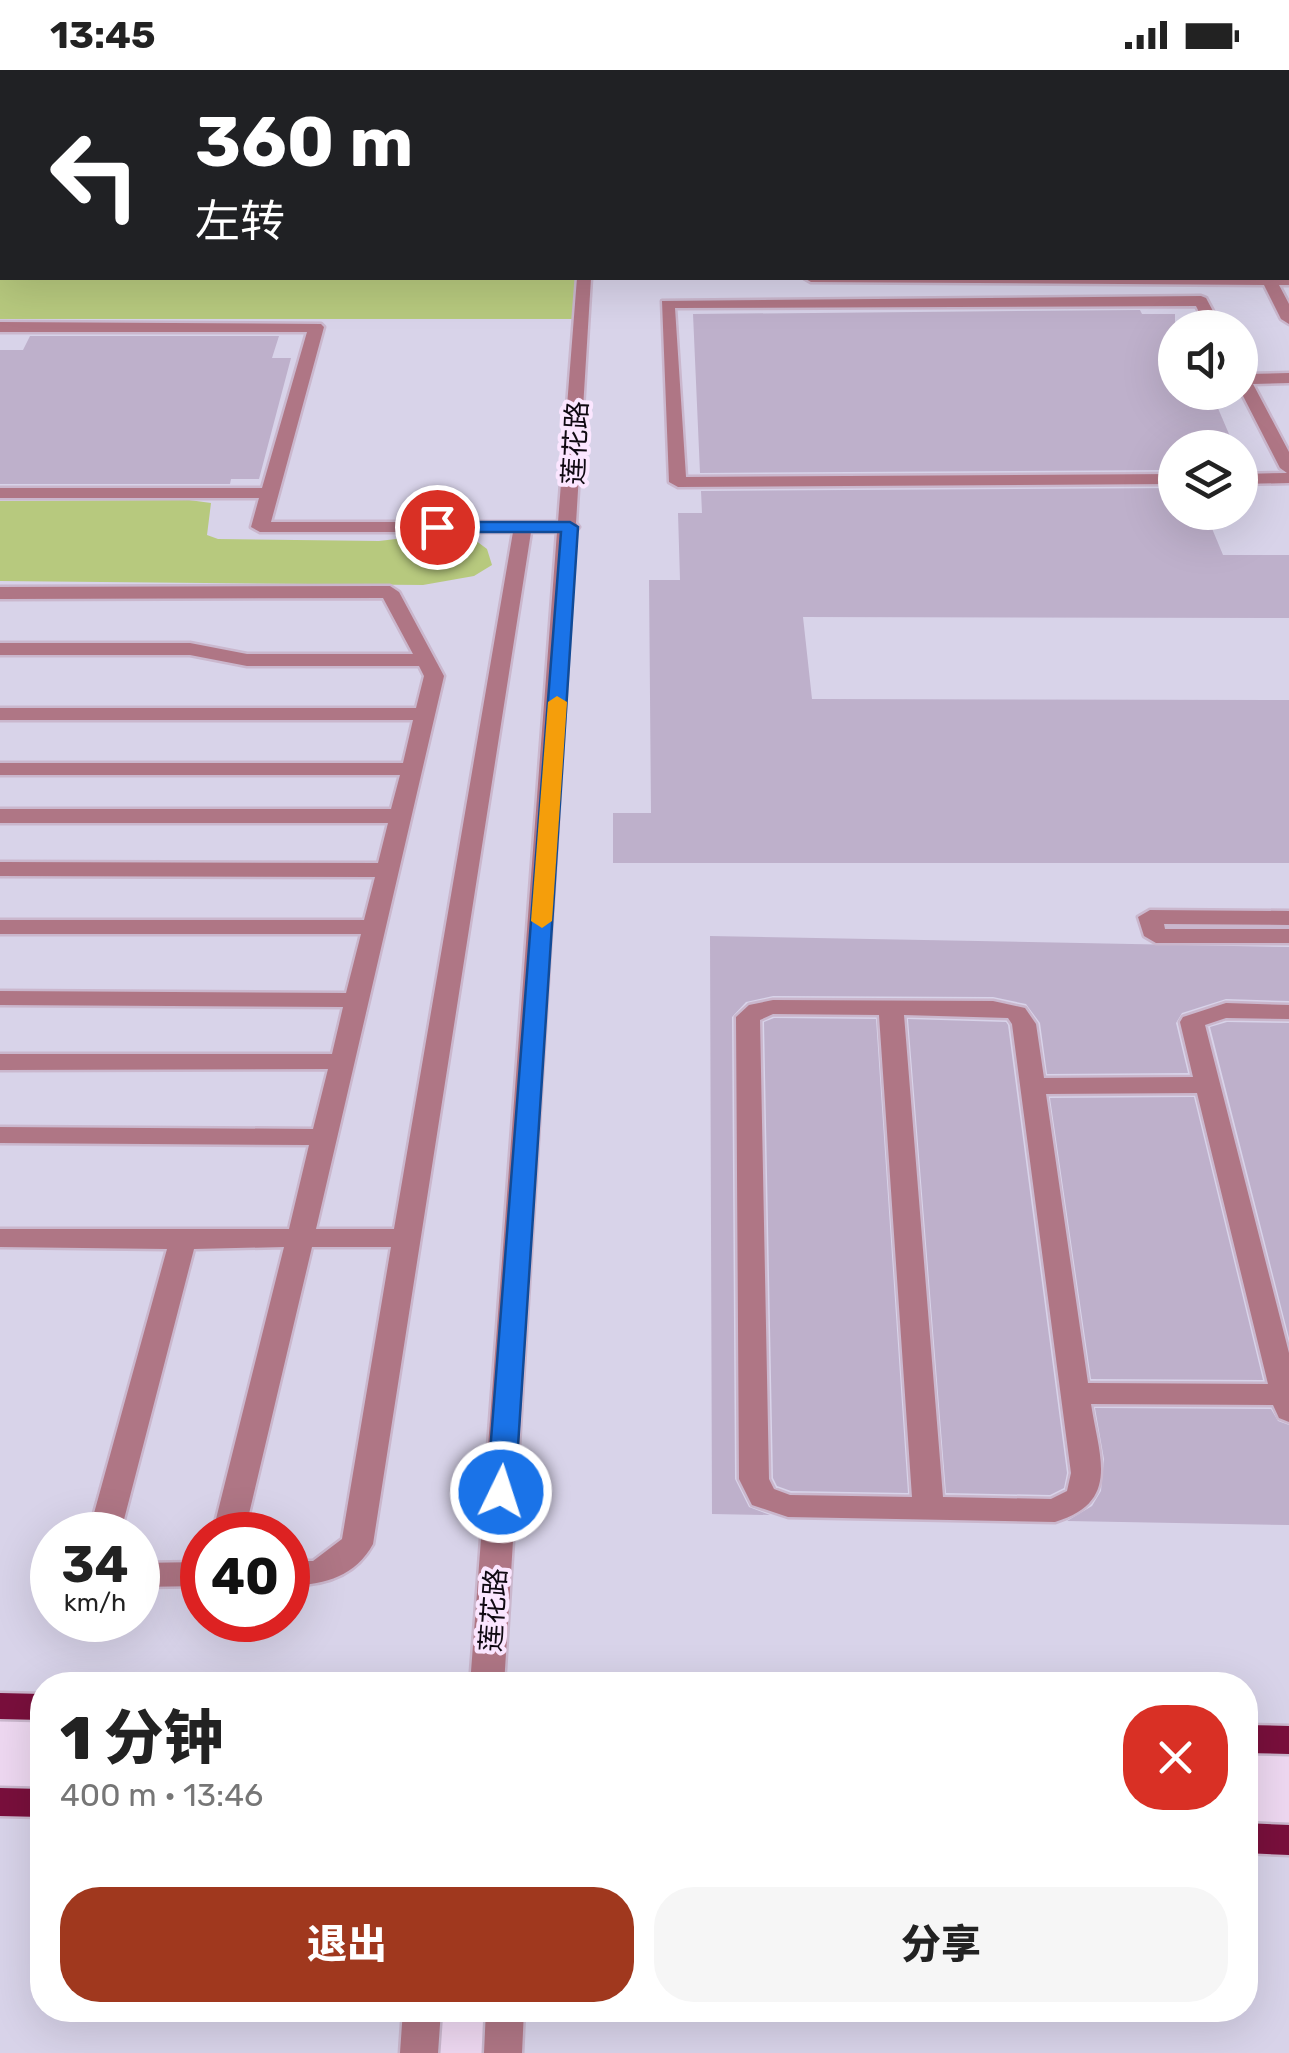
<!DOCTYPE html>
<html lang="zh">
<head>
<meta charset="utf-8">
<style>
	:root { --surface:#fff; --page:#f6f6f6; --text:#222; --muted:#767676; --accent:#a0381e }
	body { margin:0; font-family:Rubik,"Noto Sans SC",sans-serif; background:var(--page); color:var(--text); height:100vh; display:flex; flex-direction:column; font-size:38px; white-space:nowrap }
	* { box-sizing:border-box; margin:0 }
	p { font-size:32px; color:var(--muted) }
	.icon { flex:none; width:55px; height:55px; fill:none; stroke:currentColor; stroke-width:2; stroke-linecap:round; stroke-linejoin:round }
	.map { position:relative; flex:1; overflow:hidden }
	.panel { position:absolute; left:30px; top:1602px; width:1228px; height:350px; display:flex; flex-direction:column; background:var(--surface); border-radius:40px; box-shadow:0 10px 40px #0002 }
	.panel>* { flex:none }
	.guide { position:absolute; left:0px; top:0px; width:1290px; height:210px; box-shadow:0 10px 40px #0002; background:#202124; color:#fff; overflow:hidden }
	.tools { position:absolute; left:1158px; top:240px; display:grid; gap:20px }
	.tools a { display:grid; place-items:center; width:100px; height:100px; border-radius:50%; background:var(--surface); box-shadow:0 10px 40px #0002; font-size:50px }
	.speed { position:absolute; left:30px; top:1442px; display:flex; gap:20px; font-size:50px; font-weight:700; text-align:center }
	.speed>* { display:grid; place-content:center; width:130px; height:130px; border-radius:50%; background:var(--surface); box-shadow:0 10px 40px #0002; line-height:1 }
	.speed small { font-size:25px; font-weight:400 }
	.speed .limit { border:15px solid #d22; background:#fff; color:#111 }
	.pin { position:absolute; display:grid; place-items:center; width:85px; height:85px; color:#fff; margin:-42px; border:5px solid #fff; border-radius:50%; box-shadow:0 2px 10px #0007 }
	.me { position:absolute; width:110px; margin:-55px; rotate:4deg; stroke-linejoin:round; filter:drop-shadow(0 0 8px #0008) }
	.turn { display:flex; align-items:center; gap:35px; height:210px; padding:0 30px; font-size:45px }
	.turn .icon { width:130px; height:130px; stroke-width:2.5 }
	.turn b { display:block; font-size:70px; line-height:85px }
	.round { display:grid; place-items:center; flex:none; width:105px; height:105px; border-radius:40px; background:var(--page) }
	.summary { display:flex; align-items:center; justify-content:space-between; height:170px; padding:0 30px }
	h1 { font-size:60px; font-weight:800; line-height:75px }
	.cta { display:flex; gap:20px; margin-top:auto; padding:20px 30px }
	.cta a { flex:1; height:115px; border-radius:40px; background:var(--accent); color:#fff; font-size:40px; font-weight:800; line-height:115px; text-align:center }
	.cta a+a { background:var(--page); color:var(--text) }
	.status { display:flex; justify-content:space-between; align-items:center; height:70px; padding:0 50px; background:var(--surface); direction:ltr }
	.status svg { height:28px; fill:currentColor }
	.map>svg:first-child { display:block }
	.industrial { fill:#d8d3e9; fill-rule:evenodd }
	.green { fill:#b7c97e }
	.building { fill:#beb0cb }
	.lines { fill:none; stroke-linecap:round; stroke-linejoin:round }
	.minor-casing { stroke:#cab7cd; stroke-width:5 }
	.major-casing { stroke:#cab7cd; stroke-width:5 }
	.minor { fill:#af7685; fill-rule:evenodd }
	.major { fill:#790f3c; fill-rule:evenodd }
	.route { fill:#1a73e8; stroke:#114b97; stroke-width:2.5 }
	.slow { fill:#f59e0b }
	.labels { text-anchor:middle; stroke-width:8; stroke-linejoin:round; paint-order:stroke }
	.street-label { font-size:28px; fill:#0f0911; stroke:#fbe6ff }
</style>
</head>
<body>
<div class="status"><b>13:45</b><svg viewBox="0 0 49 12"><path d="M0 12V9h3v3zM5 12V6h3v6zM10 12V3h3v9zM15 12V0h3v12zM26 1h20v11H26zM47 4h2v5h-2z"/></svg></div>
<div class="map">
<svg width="1289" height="1983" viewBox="0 0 1289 1983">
	<rect width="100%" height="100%" fill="#eed8f1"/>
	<path class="industrial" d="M0,0H1289V1670L1245,1669V1615H42V1638L0,1637ZM2,2H1288V208H2ZM1175,258H1240V322H1175ZM1175,378H1240V442H1175ZM52,1465H138V1550H52ZM202,1465H288V1550H202Z
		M0,1732L42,1733V1940H422L419,1983H0Z
		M1245,1768L1289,1770V1983H503L505,1940H1245Z"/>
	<path class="green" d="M0,207L2,208H584L582,249H0Z
		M189,430L211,433L207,465L218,469L379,471L430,465L471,467L487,479L492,495L474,506L423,515L0,511V431Z"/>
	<path class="building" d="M1140,240L1142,244H1175V322H1211L1235,378H1175V400L700,403L693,244Z
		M30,266H279L272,288H291L259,409H231L230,414H0V280H23Z
		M1175,418V444H1206L1223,485H1289V548L803,547L812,629L1289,630V793H613V743H651L649,510H680L678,443H702L701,421Z
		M710,866L1289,877V931L1226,929L1182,943L1176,953L1188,1003L1047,1004L1040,953L1026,934L993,927L773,926L746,932L732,947L735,1409L749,1437L770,1445L712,1444Z
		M774,948L876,949L908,1423L791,1421L777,1416L773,1408L764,952Z
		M908,949L1006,952L1008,955L1067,1403L1064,1418L1050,1425L946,1423Z
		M1227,952L1289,953V1268L1210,957Z
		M1194,1027L1263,1310L1091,1309L1050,1028Z
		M1095,1338L1271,1339L1278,1351L1289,1355V1455L1067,1451L1092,1436L1101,1421L1104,1389Z"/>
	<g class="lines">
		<defs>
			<path id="minor" d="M486,0H498V2H486Z
				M527,0H539V2H527Z
				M598,0H610V2H598Z
				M1149,0H1161L1162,2H1150Z
				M1200,0H1213L1214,2H1202Z
				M0,27H2V35H0Z
				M0,126H2V134H0Z
				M1288,138H1289V148H1288Z
				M0,198H2V206H0Z
				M1289,207V215H1279L1289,234V254L1281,249L1264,215L811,212L804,208Z
				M577,208H591L576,453L579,457L576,461L504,1615H470L557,462H531L373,1474C355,1507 322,1516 288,1515V1491H313L342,1469L391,1177H312L244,1465H212L284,1177L194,1179L120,1465H88L167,1179L0,1177V1159H289L309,1075L0,1073V1057L313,1059L328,999L0,1000V984H332L343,937L0,935V921L346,923L361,864H0V850H364L375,807L0,806V792L378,793L388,753H0V739H391L400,705H0V693H403L413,650H0V638H416L424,606L419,596H247L190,585H0V573H190L247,584H413L383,528L0,529V517L390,516L399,522L444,606L316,1159H394L513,462H260L251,457L259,428H0V418H262L307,262H0V252L321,254L324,257L271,452H558Z
				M1201,226L1206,228L1222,258H1207L1196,236L675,238L686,407L1175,404V414L678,417L669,412L662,231Z
				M1240,300L1247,304L1289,303V313L1253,314L1289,382V413L1240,414V404L1287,403L1280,398L1240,320Z
				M1150,840L1289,841V855L1164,854L1165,859H1289V873H1156L1144,866L1138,847Z
				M773,930L993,931L1025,938L1036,954L1044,1008L1193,1007L1180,952L1183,947L1226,933L1289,935V949L1226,948L1205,955L1289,1283V1352L1279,1348L1273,1335L1091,1334C1099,1387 1121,1432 1055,1452L788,1447L752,1435L739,1409L736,947L749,935ZM773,944L879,945L912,1427L790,1425L774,1419L769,1409L760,950ZM904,945L1008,948L1012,954L1071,1403L1067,1421L1051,1429L943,1427ZM1197,1023L1268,1314L1088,1313L1046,1024Z
				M202,1492V1516L138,1517V1493Z
				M403,1940H441L438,1983H400Z
				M486,1940H524L522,1983H484Z"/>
			<path id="major" d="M0,1623L42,1624V1650L0,1649Z
				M1245,1655L1289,1656V1684L1245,1683Z
				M0,1718L42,1719V1747L0,1746Z
				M1245,1753L1289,1755V1785L1245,1783Z"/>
		</defs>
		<use href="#minor" class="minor-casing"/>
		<use href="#major" class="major-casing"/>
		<use href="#minor" class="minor"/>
		<use href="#major" class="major"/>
	</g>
	<path class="route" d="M570,452L578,457L515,1422L511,1429L501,1432L491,1429L487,1422L561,462H437L429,457L437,452Z"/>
	<path class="slow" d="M557,626L567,632L552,851L542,858L531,851L548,632Z"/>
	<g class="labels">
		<g class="street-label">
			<text transform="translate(575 373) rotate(-87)" y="10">莲花路</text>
			<text transform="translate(493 1540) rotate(-86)" y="10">莲花路</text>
		</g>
	</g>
</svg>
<div class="tools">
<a><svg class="icon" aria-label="sound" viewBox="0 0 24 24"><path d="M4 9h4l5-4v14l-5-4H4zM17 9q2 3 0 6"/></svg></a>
<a><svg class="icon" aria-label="layers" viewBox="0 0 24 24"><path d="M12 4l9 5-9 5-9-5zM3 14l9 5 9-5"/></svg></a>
</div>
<div class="speed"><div>34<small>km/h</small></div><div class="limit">40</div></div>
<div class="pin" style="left:437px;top:457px;background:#d93025"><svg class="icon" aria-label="arrive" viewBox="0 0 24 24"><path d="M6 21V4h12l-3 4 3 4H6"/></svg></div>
<svg class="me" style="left:501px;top:1422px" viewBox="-20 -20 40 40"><circle r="17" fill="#1a73e8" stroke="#fff" stroke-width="3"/><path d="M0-11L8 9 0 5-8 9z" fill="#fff"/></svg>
<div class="guide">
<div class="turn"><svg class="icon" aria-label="left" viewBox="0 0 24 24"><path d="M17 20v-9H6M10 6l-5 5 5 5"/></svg><div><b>360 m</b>左转</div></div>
</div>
<section class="panel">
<div class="summary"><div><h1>1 分钟</h1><p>400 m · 13:46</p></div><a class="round" style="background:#d93025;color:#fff"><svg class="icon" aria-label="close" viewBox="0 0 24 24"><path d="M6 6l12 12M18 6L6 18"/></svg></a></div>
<div class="cta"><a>退出</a><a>分享</a></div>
</section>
</div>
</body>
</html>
